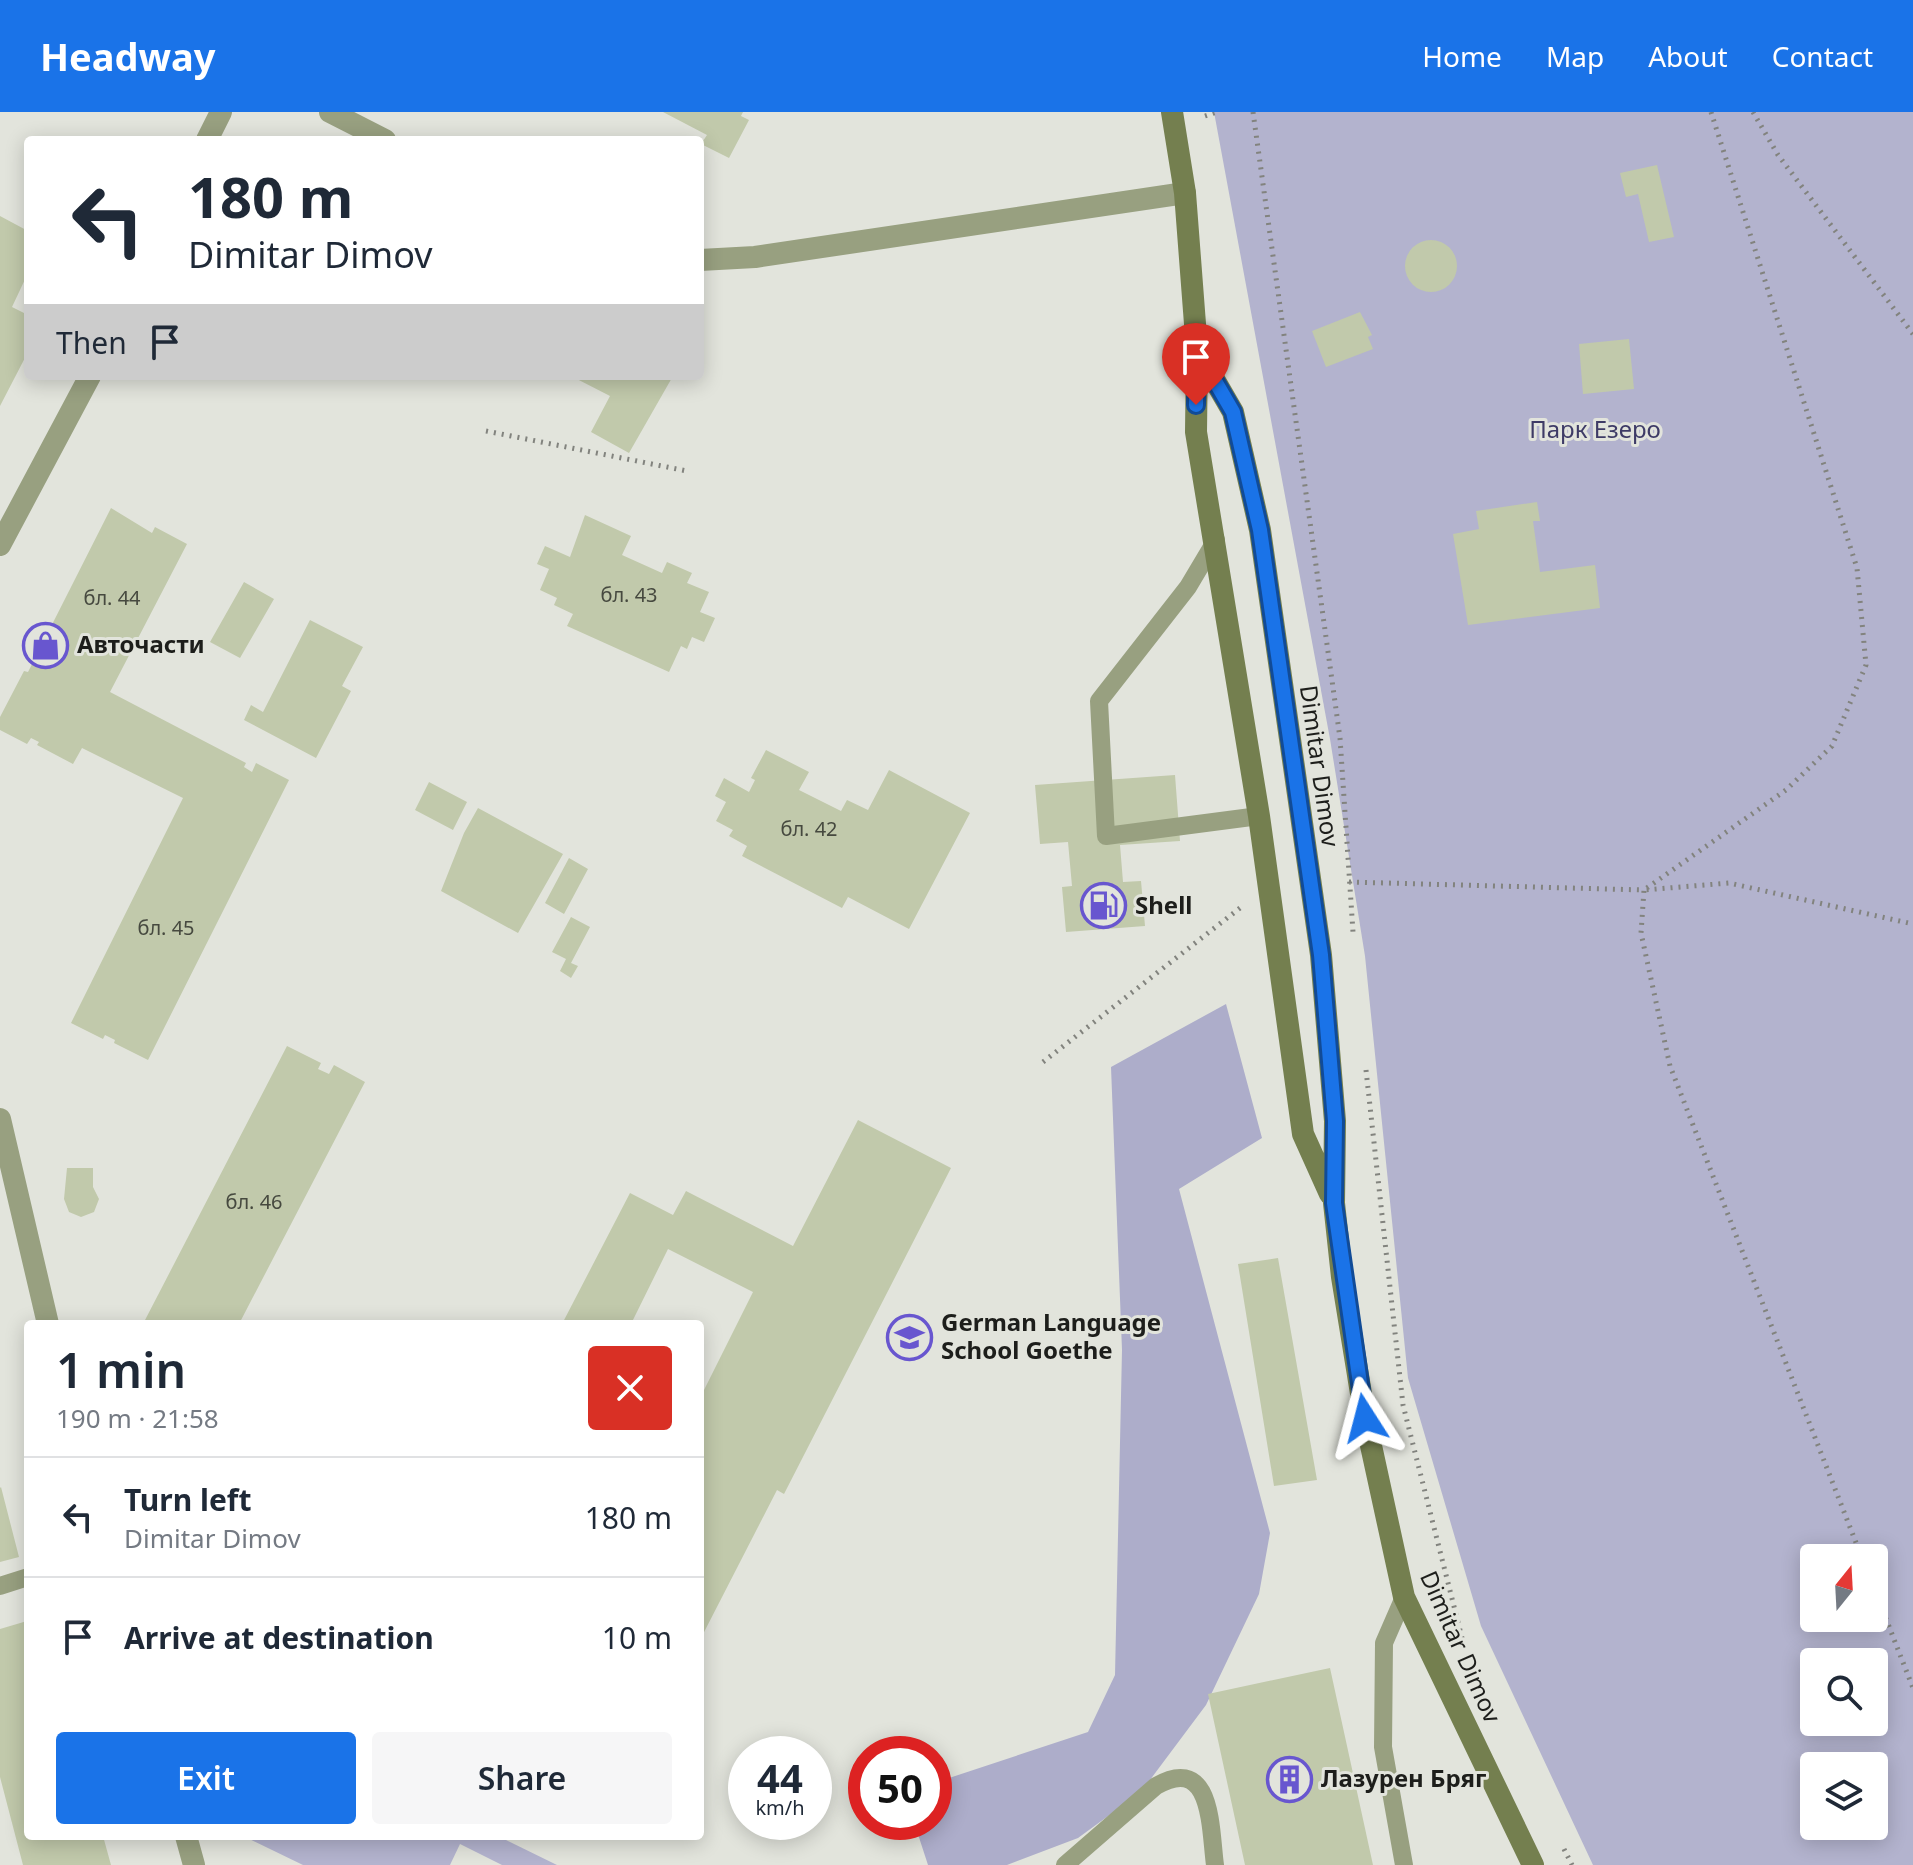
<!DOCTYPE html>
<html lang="en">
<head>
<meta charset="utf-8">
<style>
	:root { --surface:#fff; --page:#f6f6f7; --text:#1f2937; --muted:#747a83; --line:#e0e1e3; --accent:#1a73e8 }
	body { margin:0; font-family:"Noto Sans",sans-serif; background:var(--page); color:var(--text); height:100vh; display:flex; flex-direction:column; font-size:30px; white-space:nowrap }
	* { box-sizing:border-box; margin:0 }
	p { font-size:26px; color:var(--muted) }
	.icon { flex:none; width:44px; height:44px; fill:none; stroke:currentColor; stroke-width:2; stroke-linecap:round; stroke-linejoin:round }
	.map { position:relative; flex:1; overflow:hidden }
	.details { position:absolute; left:24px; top:1208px; width:680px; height:520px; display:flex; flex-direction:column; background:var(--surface); border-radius:8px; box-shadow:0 4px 20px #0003 }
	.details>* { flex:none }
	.top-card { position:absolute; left:24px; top:24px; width:680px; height:244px; border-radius:8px; box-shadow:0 4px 20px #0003; background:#fff; color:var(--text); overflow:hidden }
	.needle { width:52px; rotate:18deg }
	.tools { position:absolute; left:1800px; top:1432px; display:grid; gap:16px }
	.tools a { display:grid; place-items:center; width:88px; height:88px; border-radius:8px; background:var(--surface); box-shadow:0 4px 20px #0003; font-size:40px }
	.speed { position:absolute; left:728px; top:1624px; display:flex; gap:16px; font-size:40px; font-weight:700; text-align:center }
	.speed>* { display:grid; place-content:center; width:104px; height:104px; border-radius:50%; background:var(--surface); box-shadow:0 4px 20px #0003; line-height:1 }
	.speed small { font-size:20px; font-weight:400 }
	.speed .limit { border:12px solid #d22; background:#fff; color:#111 }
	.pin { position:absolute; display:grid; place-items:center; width:68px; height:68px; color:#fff; margin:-82px -34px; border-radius:50% 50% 50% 0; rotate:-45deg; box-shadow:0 0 8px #0007 }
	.pin .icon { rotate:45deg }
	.me { position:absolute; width:88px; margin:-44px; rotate:351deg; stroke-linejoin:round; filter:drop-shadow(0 0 6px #0008) }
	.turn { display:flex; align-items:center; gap:28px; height:168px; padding:0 32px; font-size:36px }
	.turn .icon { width:104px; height:104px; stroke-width:2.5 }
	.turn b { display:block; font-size:56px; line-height:68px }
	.then { display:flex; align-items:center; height:76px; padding:0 32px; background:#0003; gap:16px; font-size:30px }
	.round { display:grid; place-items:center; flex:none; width:84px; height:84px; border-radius:8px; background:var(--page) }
	.summary { display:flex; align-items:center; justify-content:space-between; height:136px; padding:0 32px }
	h1 { font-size:48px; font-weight:600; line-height:60px }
	.action { display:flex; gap:16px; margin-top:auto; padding:16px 32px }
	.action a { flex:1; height:92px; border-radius:8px; background:var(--accent); color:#fff; font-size:32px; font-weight:600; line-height:92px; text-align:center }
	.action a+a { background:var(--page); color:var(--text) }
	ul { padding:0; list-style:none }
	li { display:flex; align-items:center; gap:24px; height:120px; padding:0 32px; border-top:2px solid var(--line) }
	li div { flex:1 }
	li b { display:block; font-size:30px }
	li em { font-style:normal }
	header { display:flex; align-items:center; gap:48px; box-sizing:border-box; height:112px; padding:0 40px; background:var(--accent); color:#fff }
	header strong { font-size:38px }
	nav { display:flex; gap:44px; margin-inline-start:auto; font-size:28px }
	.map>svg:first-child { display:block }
	.green { fill:#b3b3ce; fill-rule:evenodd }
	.forest { fill:#adadca }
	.building { fill:#c1c9ab }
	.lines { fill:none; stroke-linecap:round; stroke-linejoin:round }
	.path { stroke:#82837e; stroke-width:5; stroke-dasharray:2 6; stroke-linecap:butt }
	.service { stroke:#98a080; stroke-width:18 }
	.minor { stroke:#98a080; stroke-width:22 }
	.secondary { stroke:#747f4f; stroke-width:22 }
	.route-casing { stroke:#114b97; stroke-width:20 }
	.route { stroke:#1a73e8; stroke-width:14 }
	.labels { text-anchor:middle; stroke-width:6; stroke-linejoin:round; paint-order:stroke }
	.number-label { font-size:20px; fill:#46493f }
	.park-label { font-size:24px; fill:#3e3b66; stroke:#e2e4dc }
	.poi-label { font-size:24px; font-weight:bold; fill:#1d1e1b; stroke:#e2e4dc; text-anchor:start }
	.street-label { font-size:24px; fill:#1d1e1b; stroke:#e2e4dc }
</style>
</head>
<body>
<header>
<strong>Headway</strong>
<nav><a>Home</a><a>Map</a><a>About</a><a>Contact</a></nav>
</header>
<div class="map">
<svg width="1913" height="1753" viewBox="0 0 1913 1753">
	<rect width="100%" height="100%" fill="#e2e4dc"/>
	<path class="green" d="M1214,0H1913V1753H1593L1481,1514L1408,1266L1365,844L1330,627ZM1814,1446H1874V1506H1814ZM1814,1550H1874V1610H1814ZM1814,1654H1874V1714H1814Z
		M243,1724H498L557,1753H502L460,1732L450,1753H303Z"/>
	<path class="forest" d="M1226,892L1262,1026L1179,1077L1270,1421L1259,1482L1206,1593L1141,1680L1078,1726L1007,1753H928L914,1710H934V1671L1088,1620L1115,1563L1122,1238L1111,955Z"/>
	<path class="building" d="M663,0H743L741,4L749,8L729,46L701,32L707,23Z
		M1657,53L1674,125L1649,130L1638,82L1626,85L1620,61Z
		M0,104L28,119V161L12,195L28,203V240L0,294Z
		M1405 154a26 26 0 1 1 52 0a26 26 0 1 1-52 0Z
		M1360,200L1372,223L1368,225L1373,237L1326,255L1312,219Z
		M1629,227L1634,277L1583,282L1579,232Z
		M571,264H673L629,341L591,320L610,284Z
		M1537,390L1540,409H1533L1540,460L1595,453L1600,496L1468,513L1453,422L1479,417L1476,399Z
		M111,396L152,421L155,415L187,432L110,580L246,651L244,655L252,660L256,651L289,668L148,948L114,931L115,928L105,923L103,927L71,911L183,686L82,636L73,652L37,633L39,630L31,626L27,632L0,618V605L24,559L28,560Z
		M585,403L631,424L622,443L662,461L667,450L692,461L687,471L709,480L700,500L715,506L704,530L692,525L687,537L681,534L669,560L567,514L573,502L554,493L557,486L540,478L549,457L537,452L545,434L570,445Z
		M244,470L274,487L240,546L210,530Z
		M310,508L363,535L342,574L351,579L316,646L244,608L251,593L263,600Z
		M766,638L809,660L799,678L841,699L847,688L868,698L889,658L970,701L909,817L848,785L842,796L742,744L747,734L729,724L733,718L716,709L726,690L715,684L724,666L749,680L755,668L751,666Z
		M1175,663L1180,729L1120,733L1123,770L1141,769L1145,814L1066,820L1062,775L1072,774L1068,730L1040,732L1035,673Z
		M429,670L467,690L453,718L415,698Z
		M478,696L563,742L518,821L441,779L464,721Z
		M569,746L588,757L564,802L545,791Z
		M571,805L590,815L571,851L578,854L571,866L560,859L566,847L552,840Z
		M287,934L321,951L318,957L329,962L334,953L365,970L239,1212H148L144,1210Z
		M858,1008L951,1056L784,1382L777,1378L700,1528V1286L753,1180L668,1137L631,1212H562L630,1081L673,1103L686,1079L793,1134Z
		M67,1056H93V1075L99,1087L94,1100L81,1105L69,1100L64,1087Z
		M1278,1146L1317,1368L1274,1374L1238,1152Z
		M1,1375L19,1445L0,1450V1376Z
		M27,1509L28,1724H103L111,1753H23L0,1665V1517Z
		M1330,1556L1373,1753H1245L1208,1582Z"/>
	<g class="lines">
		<path class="path" d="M1253,0L1340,626L1353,820
			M1711,0L1857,456L1866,553L1832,634L1786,678L1644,778L1729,771L1913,812
			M1753,0L1778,43L1913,222
			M1205,4L1217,0
			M486,319L687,359
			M1349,770L1644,778L1641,821L1670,954L1862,1446
			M1043,950L1240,796
			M1366,958L1403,1293L1462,1526
			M1874,1476L1913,1576
			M1564,1737L1572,1753"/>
		<path class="service" d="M1216,428L1188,475L1099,589L1106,724L1259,704
			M0,1474L28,1465
			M1404,1485L1384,1531L1383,1635L1404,1753
			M1065,1753L1156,1674C1213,1641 1210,1717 1215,1753"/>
		<path class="minor" d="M330,0L385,28
			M207,28L221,0
			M700,148L755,145L1185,81
			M0,433L90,264
			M0,1007L48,1212
			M186,1724L194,1753"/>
		<path class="secondary" d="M1172,0L1185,81L1197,238L1196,320L1259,704L1303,1022L1330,1082
			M1197,238L1233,300L1260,418L1321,843L1335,1009L1334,1091L1342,1165L1365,1306L1404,1485L1533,1753"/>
	</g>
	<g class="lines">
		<defs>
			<path id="route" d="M1196,293L1197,238L1233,300L1260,418L1321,843L1335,1009L1334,1091L1365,1306"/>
		</defs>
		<use href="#route" class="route-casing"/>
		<use href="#route" class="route"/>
	</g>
	<defs>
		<symbol id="shop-ring" viewBox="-11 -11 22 22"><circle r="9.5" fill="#e2e4dc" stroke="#6856cf" stroke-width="1.5"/><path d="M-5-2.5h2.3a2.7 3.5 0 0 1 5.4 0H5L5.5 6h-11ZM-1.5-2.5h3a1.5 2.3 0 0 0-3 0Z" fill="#6856cf"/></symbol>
		<symbol id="fuel-ring" viewBox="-11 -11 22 22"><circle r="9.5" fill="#e2e4dc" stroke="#6856cf" stroke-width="1.5"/><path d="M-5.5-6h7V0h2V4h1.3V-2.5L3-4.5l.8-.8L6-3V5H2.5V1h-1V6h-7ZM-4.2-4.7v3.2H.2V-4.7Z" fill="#6856cf"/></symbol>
		<symbol id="school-ring" viewBox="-11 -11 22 22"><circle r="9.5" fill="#e2e4dc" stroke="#6856cf" stroke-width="1.5"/><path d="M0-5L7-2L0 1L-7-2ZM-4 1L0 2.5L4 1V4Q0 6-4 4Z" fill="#6856cf"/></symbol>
		<symbol id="building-ring" viewBox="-11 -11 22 22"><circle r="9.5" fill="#e2e4dc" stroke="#6856cf" stroke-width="1.5"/><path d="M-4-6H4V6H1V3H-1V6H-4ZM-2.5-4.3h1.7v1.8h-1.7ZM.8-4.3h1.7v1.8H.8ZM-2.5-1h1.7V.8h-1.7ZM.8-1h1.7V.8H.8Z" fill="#6856cf"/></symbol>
	</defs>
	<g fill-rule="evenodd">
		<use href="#shop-ring" x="20" y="508" width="51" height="51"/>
		<use href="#fuel-ring" x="1078" y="768" width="51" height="51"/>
		<use href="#school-ring" x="884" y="1200" width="51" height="51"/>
		<use href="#building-ring" x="1264" y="1642" width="51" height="51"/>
	</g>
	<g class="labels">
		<g class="number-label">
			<text x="629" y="490">бл. 43</text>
			<text x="112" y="493">бл. 44</text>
			<text x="809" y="724">бл. 42</text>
			<text x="166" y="823">бл. 45</text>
			<text x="254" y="1097">бл. 46</text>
		</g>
		<g class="park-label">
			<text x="1595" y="326">Парк Езеро</text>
		</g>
		<g class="poi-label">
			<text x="77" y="541">Авточасти</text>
			<text x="1135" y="802">Shell</text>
			<text x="941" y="1219">German Language<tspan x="941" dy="28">School Goethe</tspan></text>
			<text x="1321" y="1675">Лазурен Бряг</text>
		</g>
		<g class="street-label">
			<text transform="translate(1319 654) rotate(82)" y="8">Dimitar Dimov</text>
			<text transform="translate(1460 1535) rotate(66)" y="8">Dimitar Dimov</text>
		</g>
	</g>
</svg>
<div class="tools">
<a><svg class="needle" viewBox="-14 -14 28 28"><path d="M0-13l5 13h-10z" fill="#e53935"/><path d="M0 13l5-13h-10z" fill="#747a83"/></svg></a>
<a><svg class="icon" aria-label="search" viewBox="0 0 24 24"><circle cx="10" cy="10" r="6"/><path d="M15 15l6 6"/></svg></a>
<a><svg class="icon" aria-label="layers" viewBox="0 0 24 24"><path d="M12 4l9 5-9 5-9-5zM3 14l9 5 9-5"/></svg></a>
</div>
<div class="speed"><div>44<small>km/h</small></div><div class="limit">50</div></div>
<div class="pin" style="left:1196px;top:293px;background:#d93025"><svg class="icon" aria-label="arrive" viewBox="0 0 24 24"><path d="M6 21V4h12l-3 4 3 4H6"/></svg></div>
<svg class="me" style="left:1365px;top:1306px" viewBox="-20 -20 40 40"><path d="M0-17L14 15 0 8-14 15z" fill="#1a73e8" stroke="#fff" stroke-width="4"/></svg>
<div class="top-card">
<div class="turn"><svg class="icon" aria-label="left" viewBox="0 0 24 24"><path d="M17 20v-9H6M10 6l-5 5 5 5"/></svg><div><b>180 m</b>Dimitar Dimov</div></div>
<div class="then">Then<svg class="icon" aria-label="arrive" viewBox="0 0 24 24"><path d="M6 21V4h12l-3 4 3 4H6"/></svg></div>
</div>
<section class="details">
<div class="summary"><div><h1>1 min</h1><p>190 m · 21:58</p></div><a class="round" style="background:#d93025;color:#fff"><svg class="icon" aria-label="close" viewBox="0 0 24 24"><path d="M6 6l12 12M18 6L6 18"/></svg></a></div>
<ul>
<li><svg class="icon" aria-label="left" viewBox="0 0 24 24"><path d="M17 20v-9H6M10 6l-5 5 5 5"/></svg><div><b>Turn left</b><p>Dimitar Dimov</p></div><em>180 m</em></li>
<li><svg class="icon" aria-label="arrive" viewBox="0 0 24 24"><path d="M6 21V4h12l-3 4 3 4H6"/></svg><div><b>Arrive at destination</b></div><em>10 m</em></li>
</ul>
<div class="action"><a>Exit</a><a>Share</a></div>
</section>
</div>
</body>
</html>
